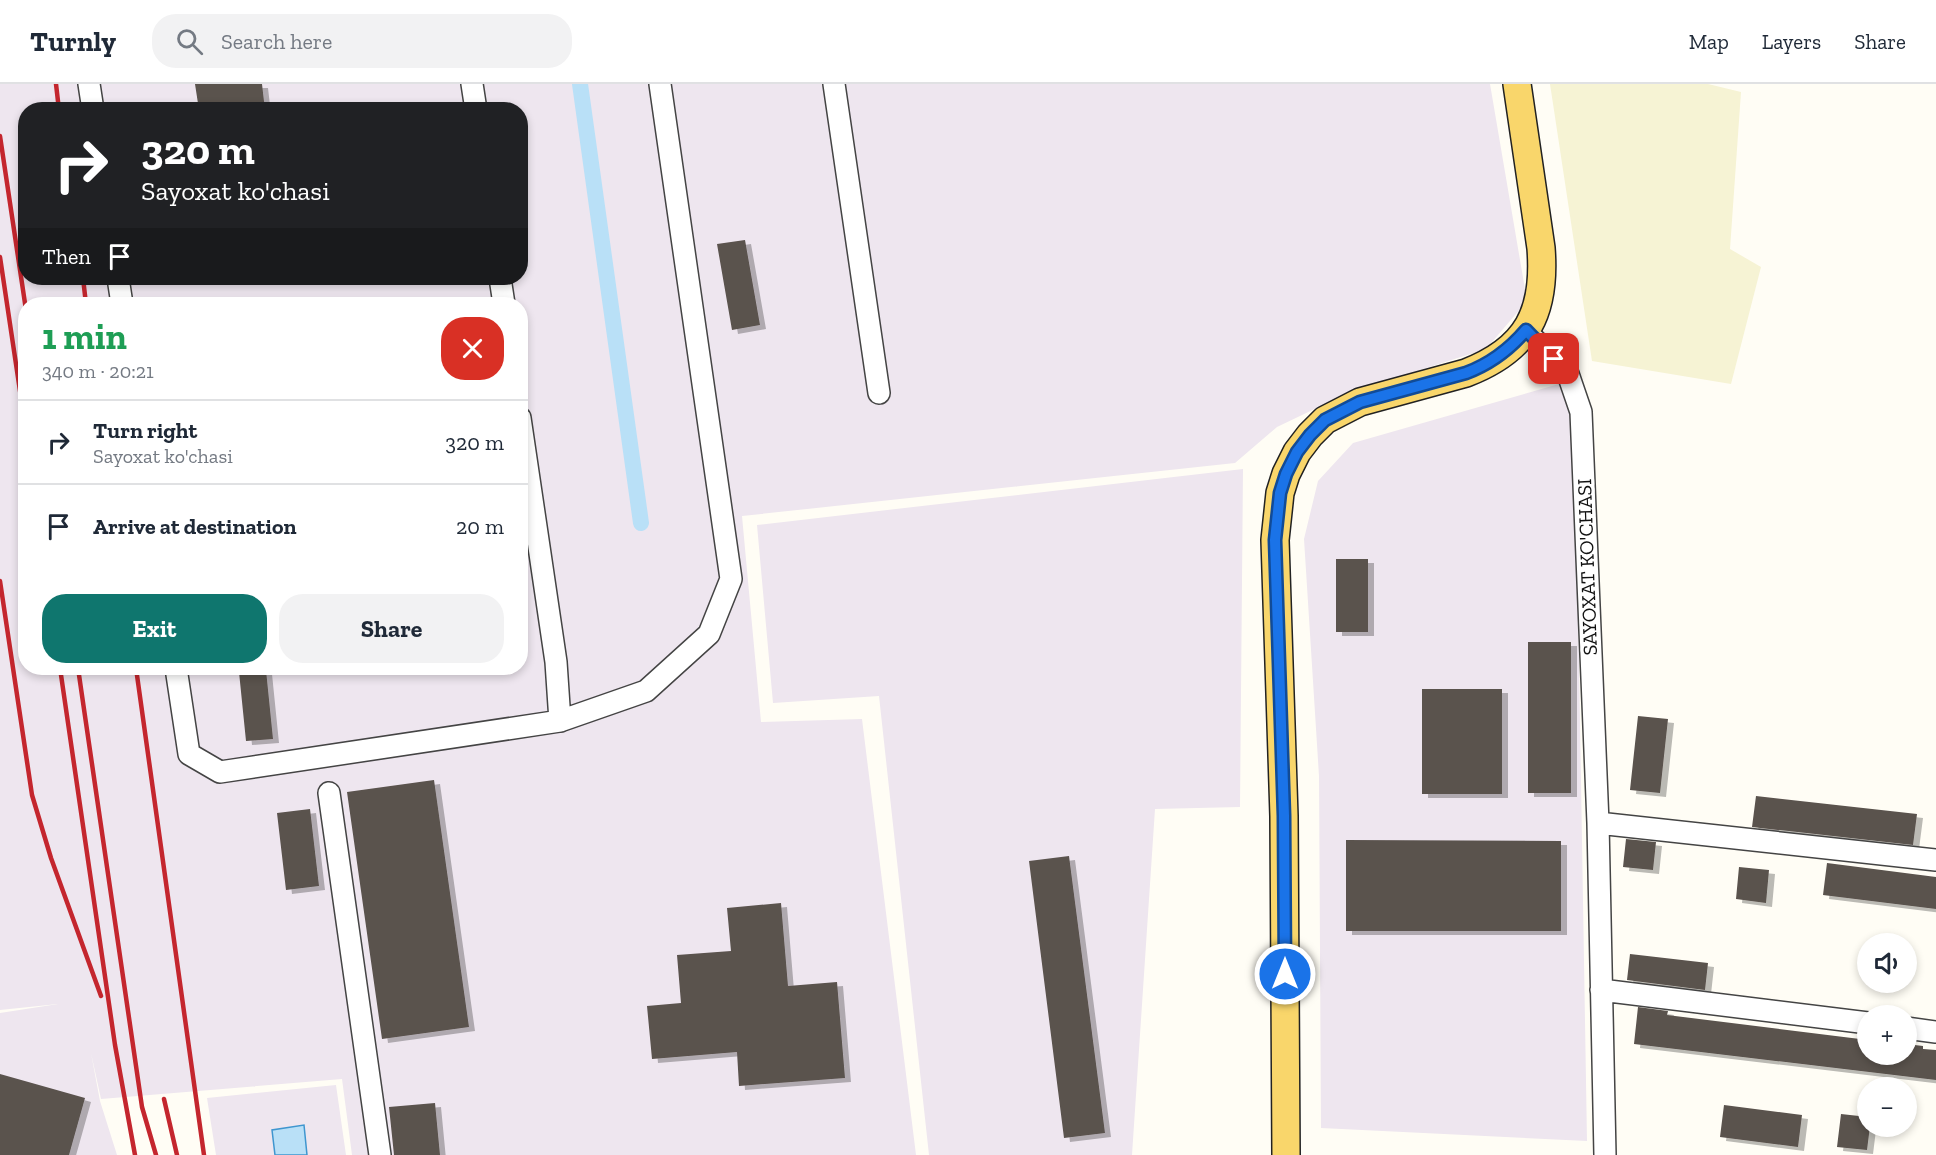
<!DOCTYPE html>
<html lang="en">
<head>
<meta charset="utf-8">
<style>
	:root { --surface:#fff; --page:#f2f2f3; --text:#1f2937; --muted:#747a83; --line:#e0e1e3; --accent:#0f766e }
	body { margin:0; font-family:"Zilla Slab",serif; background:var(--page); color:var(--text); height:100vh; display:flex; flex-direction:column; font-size:22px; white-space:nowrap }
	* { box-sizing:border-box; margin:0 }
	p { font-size:20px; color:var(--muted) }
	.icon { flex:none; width:33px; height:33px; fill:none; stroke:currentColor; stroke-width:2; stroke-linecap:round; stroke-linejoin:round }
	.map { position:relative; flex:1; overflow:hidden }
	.panel { position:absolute; left:18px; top:213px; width:510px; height:378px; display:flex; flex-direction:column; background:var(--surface); border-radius:24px; box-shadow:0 3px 9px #0003 }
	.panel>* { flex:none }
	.hud { position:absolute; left:18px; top:18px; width:510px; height:183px; border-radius:24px; box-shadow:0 3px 9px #0003; background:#202124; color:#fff; overflow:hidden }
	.tools { position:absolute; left:1857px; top:849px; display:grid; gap:12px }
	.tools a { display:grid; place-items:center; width:60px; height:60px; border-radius:50%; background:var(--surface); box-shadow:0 3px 9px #0003; font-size:30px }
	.pin { position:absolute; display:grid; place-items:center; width:51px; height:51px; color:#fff; margin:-26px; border-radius:12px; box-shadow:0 3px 9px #0006 }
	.me { position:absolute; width:66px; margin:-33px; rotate:0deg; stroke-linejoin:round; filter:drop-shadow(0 0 4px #0008) }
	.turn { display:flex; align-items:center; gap:21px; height:126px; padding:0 24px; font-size:27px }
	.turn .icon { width:78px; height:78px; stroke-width:2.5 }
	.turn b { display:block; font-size:42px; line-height:51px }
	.then { display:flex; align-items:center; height:57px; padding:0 24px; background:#0003; gap:12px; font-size:22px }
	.round { display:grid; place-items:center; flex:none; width:63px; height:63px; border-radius:24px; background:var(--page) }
	.summary { display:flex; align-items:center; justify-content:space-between; height:102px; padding:0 24px }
	h1 { font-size:36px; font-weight:700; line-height:45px; color:#1e9e55 }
	.button { display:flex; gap:12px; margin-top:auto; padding:12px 24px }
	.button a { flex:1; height:69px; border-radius:24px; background:var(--accent); color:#fff; font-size:24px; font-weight:700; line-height:69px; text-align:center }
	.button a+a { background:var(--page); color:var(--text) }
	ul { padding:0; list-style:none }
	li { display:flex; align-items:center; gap:18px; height:84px; padding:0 24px; border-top:2px solid var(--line) }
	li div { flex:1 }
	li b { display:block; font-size:22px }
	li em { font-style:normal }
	header { display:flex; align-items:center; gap:36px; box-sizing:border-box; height:84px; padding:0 30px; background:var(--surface); border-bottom:2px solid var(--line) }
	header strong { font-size:28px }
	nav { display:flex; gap:33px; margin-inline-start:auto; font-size:21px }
	.search { width:420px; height:54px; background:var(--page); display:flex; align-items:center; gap:15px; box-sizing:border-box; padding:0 21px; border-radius:24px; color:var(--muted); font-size:22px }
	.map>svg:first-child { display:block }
	.industrial { fill:#eee6ef; fill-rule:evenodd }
	.farmland { fill:#f6f3d4 }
	.water { fill:#b9e0f7; stroke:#3f96cf; stroke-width:1.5 }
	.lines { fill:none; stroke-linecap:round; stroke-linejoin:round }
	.canal { stroke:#b9e0f7; stroke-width:16 }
	.building { fill:#5a524d; filter:url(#shadow) }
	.minor-casing { stroke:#444; stroke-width:24 }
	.major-casing { stroke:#222; stroke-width:30 }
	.minor { stroke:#fff; stroke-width:21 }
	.major { stroke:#f9d66b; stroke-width:27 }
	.rail { stroke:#c4262e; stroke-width:4.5 }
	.route-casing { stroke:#114b97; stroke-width:15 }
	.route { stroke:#1a73e8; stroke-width:10 }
	.labels { text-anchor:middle; stroke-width:6; stroke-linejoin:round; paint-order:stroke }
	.street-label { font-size:20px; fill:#111; stroke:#fff }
</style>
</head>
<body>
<header>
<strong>Turnly</strong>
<div class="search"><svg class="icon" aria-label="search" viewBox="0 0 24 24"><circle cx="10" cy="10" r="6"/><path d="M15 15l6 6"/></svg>Search here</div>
<nav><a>Map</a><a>Layers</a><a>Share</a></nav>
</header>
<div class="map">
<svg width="1936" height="1071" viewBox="0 0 1936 1071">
	<defs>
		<filter id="shadow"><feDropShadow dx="6" dy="4" stdDeviation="0" flood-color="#0004"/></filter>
	</defs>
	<rect width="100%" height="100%" fill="#fffdf5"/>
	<path class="industrial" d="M0,0H1490L1527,217L1486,265L1348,309L1277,343L1235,379L742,432L761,638L862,635L916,1071H352L342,995L101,1015L91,969L100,1017L117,1071H0V929L58,920L0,926ZM26,26H520V194H26ZM26,220H520V584H26Z
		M1566,298L1575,336L1587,1057L1321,1044L1319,692L1304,455L1318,397L1353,359Z
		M1243,385L1240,723L1155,725L1132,1071H929L879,612L773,619L757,441Z
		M336,1001L346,1071H216L207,1014Z"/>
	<path class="farmland" d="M1550,0H1708L1741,8L1730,165L1761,183L1731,300L1592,277Z"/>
	<path class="water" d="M304,1041L307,1071H275L272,1046Z"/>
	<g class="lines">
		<path class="canal" d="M580,0L641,439"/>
	</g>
	<path class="building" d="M195,0H262L265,26H199Z
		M745,156L760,241L732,246L717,160Z
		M1336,475H1368V548H1336Z
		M1528,558H1571V709H1528Z
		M266,586L273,655L246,657L239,588Z
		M1422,605H1502V710H1422Z
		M1638,632L1668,635L1660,709L1630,706Z
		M434,696L469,943L382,955L347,708Z
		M1756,712L1917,730L1913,761L1752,743Z
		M310,725L319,802L286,806L277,729Z
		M1626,755L1656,758L1653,786L1623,783Z
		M1346,756L1561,757V847H1346Z
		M1069,772L1105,1049L1064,1054L1029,777Z
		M1827,779L1936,793V825L1823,811Z
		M1739,783L1769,786L1766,819L1736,815Z
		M781,819L788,902L837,898L845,994L739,1002L737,968L652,975L647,922L681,919L677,871L731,867L727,824Z
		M1630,870L1708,879L1705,906L1627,896Z
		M1638,923L1668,927L1667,931L1868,956V970H1906V960L1923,962V965L1936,966V996L1634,960Z
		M0,990L85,1014L69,1071H0Z
		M435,1019L440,1071H394L389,1023Z
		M1724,1021L1802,1031L1798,1063L1720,1053Z
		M1841,1030L1868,1033V1042H1870L1867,1066L1837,1063Z"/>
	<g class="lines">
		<defs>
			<path id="minor" d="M89,0L93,26
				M472,0L476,26
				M834,0L879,309
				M118,194L122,220
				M500,194L504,220
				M1525,246L1568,290L1581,328L1598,739L1605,1071
				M520,334L556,578L560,637
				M176,584L189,670L220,688L560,637L646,607L709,550L731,495L660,0
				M329,709L380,1071
				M1598,739L1936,776
				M1601,906L1868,939
				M1906,944L1936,948"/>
			<path id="major" d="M1286,1071L1284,732L1275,456L1280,409L1286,390L1297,368L1310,351L1325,336L1360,318L1466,289C1528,265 1546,228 1541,164L1517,0"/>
		</defs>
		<use href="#minor" class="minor-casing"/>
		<use href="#major" class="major-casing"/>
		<use href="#minor" class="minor"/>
		<use href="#major" class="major"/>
		<path class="rail" d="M56,0L59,26
			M0,52L26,226
			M0,173L26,347
			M83,194L86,220
			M0,497L32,711L51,774L101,912
			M60,584L115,961L135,1071
			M78,584L142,1023L156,1071
			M136,584L204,1071
			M164,1015L177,1071"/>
	</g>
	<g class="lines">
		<defs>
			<path id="route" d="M1285,890L1284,732L1275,456L1280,409L1286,390L1297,368L1310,351L1325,336L1360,318L1466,289C1490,280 1509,266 1526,246L1554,275"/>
		</defs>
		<use href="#route" class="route-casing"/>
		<use href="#route" class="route"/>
	</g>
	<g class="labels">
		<g class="street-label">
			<text transform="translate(1587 483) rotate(-92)" y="7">SAYOXAT KO'CHASI</text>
		</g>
	</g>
</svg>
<div class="tools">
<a><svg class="icon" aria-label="sound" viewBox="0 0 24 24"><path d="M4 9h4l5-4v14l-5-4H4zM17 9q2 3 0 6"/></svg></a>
<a>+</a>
<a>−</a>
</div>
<div class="pin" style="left:1554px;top:275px;background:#d93025"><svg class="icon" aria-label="arrive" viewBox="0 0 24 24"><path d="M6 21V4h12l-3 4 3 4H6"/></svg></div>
<svg class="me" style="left:1285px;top:890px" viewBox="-20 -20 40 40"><circle r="17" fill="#1a73e8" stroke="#fff" stroke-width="3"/><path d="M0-11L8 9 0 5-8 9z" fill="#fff"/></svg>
<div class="hud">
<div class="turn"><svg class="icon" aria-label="right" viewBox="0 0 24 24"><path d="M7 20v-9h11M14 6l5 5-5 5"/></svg><div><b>320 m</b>Sayoxat ko'chasi</div></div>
<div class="then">Then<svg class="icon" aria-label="arrive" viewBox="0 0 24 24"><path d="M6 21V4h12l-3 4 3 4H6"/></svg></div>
</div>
<section class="panel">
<div class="summary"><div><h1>1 min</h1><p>340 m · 20:21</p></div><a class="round" style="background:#d93025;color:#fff"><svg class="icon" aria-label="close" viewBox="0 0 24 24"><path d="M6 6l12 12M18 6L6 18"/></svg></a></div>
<ul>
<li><svg class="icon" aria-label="right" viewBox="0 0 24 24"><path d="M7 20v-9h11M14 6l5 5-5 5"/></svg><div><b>Turn right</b><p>Sayoxat ko'chasi</p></div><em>320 m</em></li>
<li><svg class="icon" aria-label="arrive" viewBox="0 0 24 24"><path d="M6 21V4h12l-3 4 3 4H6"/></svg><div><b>Arrive at destination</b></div><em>20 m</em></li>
</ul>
<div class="button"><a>Exit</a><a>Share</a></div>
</section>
</div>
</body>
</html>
